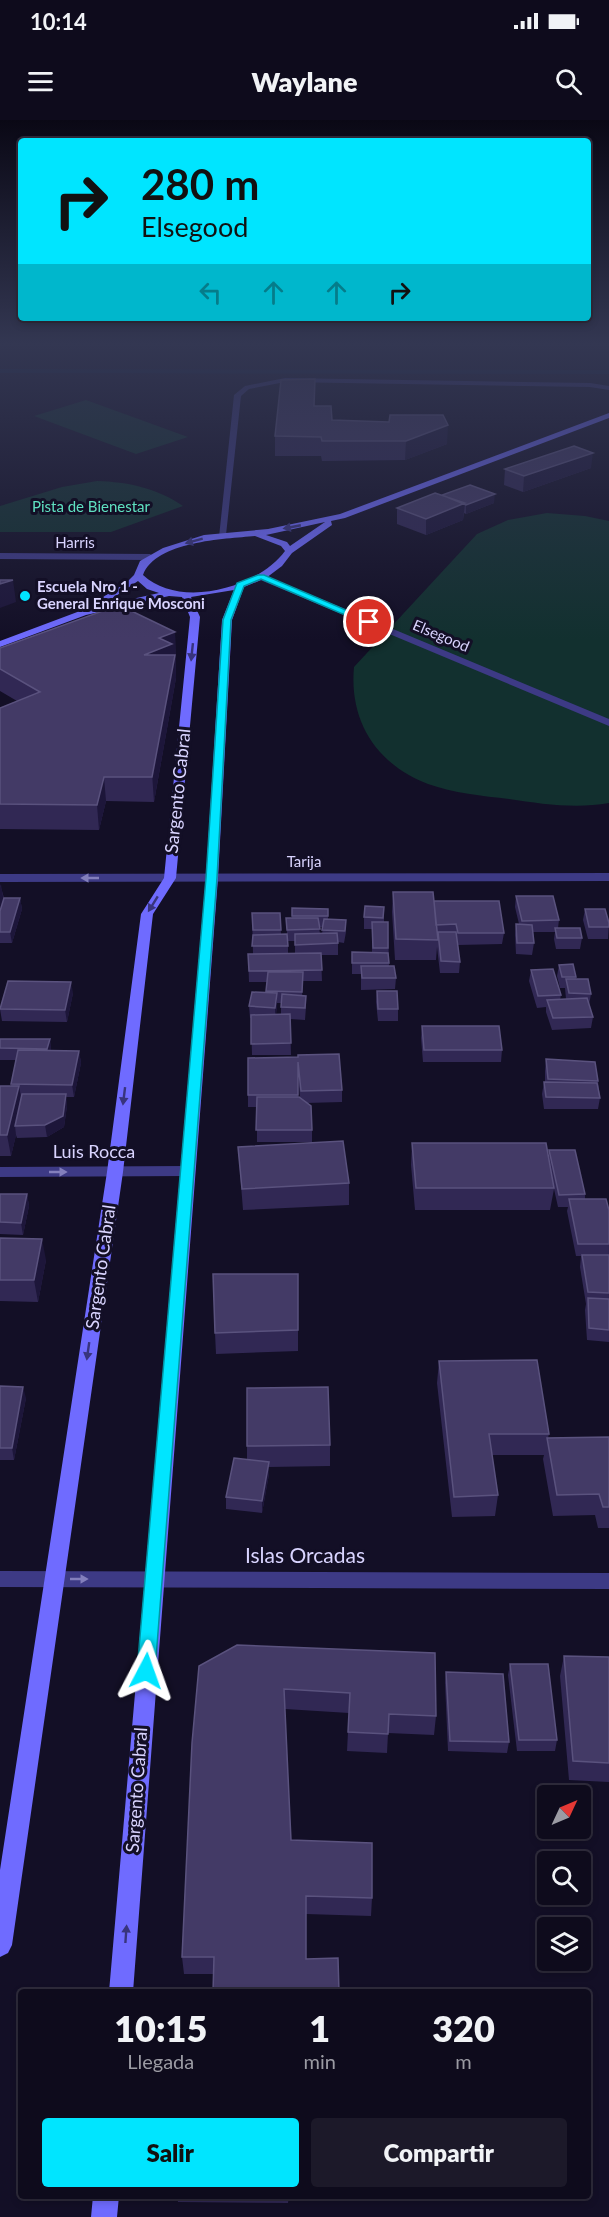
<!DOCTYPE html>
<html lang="es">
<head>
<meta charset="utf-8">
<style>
	:root { --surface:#0e0b1c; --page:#1c1929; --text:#f1f3f6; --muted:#9b9ba3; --line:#2e2b3b; --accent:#00e5ff }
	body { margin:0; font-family:Lato,sans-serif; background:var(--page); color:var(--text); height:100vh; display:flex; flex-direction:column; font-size:22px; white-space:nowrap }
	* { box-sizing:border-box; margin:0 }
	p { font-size:20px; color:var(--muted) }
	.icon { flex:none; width:33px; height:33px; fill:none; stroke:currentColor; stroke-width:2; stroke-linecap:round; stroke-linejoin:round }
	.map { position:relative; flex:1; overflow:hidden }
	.panel { position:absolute; left:18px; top:1869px; width:573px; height:210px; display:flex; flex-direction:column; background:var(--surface); border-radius:6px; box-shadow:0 3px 9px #0003,0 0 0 2px var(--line) }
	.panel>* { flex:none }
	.top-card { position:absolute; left:18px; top:18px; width:573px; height:183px; border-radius:6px; box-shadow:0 3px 9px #0003,0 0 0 2px var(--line); background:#00e5ff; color:#111; overflow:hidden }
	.needle { width:39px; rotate:46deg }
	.fabs { position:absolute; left:537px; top:1665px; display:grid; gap:12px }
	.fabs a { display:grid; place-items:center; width:54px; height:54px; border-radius:6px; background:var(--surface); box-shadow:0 3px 9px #0003,0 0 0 2px var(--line); font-size:30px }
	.pin { position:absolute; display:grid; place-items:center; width:51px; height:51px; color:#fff; margin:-26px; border:3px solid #fff; border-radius:50%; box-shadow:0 2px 6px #0007 }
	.me { position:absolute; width:66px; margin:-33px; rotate:4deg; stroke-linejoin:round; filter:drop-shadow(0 0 4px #0008) }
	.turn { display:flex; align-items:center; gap:21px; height:126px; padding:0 24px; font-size:27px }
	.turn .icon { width:78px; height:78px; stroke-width:2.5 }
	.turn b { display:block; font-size:42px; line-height:51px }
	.lanes { display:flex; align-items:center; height:57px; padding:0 24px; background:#0003; justify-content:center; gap:30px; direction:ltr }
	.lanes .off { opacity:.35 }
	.eta { display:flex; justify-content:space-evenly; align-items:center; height:102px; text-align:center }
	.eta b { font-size:36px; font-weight:800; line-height:42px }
	.action { display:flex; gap:12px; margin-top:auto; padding:12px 24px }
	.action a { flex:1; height:69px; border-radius:6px; background:var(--accent); color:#111; font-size:24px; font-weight:800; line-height:69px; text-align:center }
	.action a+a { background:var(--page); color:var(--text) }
	.status { display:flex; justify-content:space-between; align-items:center; height:42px; padding:0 30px; background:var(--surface); direction:ltr }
	.status svg { height:16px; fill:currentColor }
	header { display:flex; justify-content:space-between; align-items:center; height:78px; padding:0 24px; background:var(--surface); font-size:27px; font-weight:800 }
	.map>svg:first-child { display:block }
	.green { fill:#12302f }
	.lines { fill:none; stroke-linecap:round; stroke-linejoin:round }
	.stream { fill:#0a1f44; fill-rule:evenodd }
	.street { fill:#3d3a85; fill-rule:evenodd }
	.secondary { fill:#6f6bff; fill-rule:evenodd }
	.wall { fill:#312854; fill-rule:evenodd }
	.shaded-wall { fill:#1d163a }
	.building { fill:#433a66; stroke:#5a527e; stroke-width:1.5 }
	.oneway { fill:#38347d }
	.oneway2 { fill:#837fbc }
	.route { fill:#00e5ff; stroke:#0095a6; stroke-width:1.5 }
	.poi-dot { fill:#00e5ff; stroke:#130f26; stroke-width:2 }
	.labels { text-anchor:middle; stroke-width:6; stroke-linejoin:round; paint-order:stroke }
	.far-park-label { font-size:15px; fill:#5fe0c0; stroke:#130f26 }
	.far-street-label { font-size:15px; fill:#d9d4ff; stroke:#130f26 }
	.far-poi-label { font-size:15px; font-weight:bold; fill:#d9d4ff; stroke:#130f26; text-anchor:start }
	.street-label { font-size:18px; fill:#d9d4ff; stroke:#130f26 }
	.near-street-label { font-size:21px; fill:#d9d4ff; stroke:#130f26 }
</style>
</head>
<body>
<div class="status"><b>10:14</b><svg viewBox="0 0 49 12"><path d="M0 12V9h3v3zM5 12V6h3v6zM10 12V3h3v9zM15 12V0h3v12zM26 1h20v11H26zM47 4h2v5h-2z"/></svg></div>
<header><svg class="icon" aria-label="menu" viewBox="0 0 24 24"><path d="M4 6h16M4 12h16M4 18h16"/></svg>Waylane<svg class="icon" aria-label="search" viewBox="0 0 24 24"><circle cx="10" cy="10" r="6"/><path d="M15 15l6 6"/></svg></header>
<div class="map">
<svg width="609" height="2097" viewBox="0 0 609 2097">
	<rect width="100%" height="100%" fill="#130f26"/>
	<path class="green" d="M86,280L188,317L136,334L34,296Z
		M97,361C128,362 157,368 183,386L111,412H0V386L62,367Z
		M547,393L585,396L609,401V683C576,689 542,684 509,679C483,676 453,673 428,664C376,644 349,601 354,547L477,414L508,400Z"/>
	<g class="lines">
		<path class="stream" d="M0,249L609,250V254L0,253Z"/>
		<path class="street" d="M285,258L590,263L609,266V270L590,267L285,262L249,269L241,276L226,415L219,417L234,275L245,266Z
			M0,433L150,434L154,437L150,440L0,439Z
			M261,454L609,599V606L258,459L257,457Z
			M609,753V761L0,762V754Z
			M187,1046L195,1051L187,1056L0,1057V1047Z
			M0,1451L609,1453V1469L0,1467Z"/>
		<path class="secondary" d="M609,293V298L345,398L331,401L332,405L292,433L282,446L266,458L244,467L232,500L218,758L133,1872H109L206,758L222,500L234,470L191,477L200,497L176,758L153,794L123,1052L12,1825L8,1833L0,1837V1750L107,1052L141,794L164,758L190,497L182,477L169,476L86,495L0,527V521L80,491L126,463L134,455L140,441L163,428L204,415L268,409L340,394ZM325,402L290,426L287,422L266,415ZM255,416L281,426L285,431C257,469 179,489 143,455C156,421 224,419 255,416ZM138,461L147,469L159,473L101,486Z
			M93,2076H119L117,2097H91Z"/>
	</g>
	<path class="wall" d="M315,286L332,300L447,324L405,340L322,341L321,336H275V316Z
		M591,348L523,372L504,365L505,349Z
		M442,375L494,383L466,394L464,393L463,400L426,415L397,404V388Z
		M175,512L176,558L154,682L106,681L99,710L0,709V588L17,581L0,571V528Z
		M0,764L4,778H20L22,789L12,823H0Z
		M393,772L434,781L504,813L502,824L458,825L460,842L459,853H440L437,827L436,840H395L392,792Z
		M516,776L559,800L558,808L582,818L580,829H556L554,819L555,812H533L534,823L532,835L516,834L515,815L516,804H519L515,787Z
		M384,787V802H388L389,846L396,858L395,869L361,870V854H352V832L372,833V809H364V797Z
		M292,788L328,789V799L346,812L344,823L338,822V835H321L322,861H303L302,876L306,887L305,900L290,899L291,935H252L251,898H250L249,886L266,873L267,862H249L248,834H253L252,793H280L281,815L287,814L286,798H292ZM319,807H323L322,814H320ZM288,821H295V834H288ZM277,883H281V895H276Z
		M585,789L609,803L608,819H588L583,800Z
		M559,845L576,857V859L591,874L589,885L593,897L591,908L552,910L546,892V887L537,888L529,861L531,850L561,875L560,880L566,879L565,868H560L557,856Z
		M377,871L398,889V901H378L376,882Z
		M73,873L67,902L2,901L0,889Z
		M422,906L502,930L501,942H423L421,918Z
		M0,919H50L51,931H79L81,943L74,977H66L67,986L64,1007L47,1017L17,1018L16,1015L11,1036H0V966H11L16,940H0Z
		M298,937L342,970V982L306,983L312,1010V1022H257V987H248V975ZM298,955L300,978L298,977Z
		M546,939L598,961L600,978L598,989H544L542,974L544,962H545V951Z
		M412,1023L548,1038L549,1030L585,1074V1079L609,1090V1222L587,1220L585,1190L586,1184L580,1147L581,1136H576L567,1091L568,1087H558L554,1069L550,1090H415L411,1045Z
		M238,1027L349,1063V1085L243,1090Z
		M0,1074H27L29,1086L23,1115L0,1114Z
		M0,1118L46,1140L38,1182L0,1181Z
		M298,1154V1231L216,1234L215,1213Z
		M439,1241L549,1314L548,1318L609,1317V1408H598L595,1395L553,1396L543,1339L544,1335H492L498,1375L495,1396L452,1397L437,1263Z
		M0,1266L26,1278L14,1340H0Z
		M330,1325V1346L269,1347V1354L262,1393L226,1389V1377L247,1340V1326Z
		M237,1525L436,1596L434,1615L388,1613L387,1633L347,1631L349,1593L285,1589L291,1720L372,1778L371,1796L306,1794L213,1854H184L182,1837Z
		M564,1536L609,1537V1662L569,1660L560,1556Z
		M510,1544L557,1620L555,1631H517L508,1555Z
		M446,1552L509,1622L507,1633L448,1631L445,1563Z
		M177,2076H289L288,2083L178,2082Z"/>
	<path class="shaded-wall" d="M448,305L447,324L405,340L406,321Z
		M593,333L591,348L523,372L524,356Z
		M495,374L494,383L466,394V385Z
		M465,383L463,400L426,415V399Z
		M13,460L16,482L0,488V464Z
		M175,512L176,558L154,682L144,535L159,518Z
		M104,657L106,681L99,710L97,685Z
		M1,764L5,789L0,808V768Z
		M20,778L22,789L12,823L10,812Z
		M71,862L73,873L67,902L65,890Z
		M277,873V885L275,899V888Z
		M50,919L51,931L49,941L47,929Z
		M79,931L81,943L74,977L72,965Z
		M19,966L23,987L15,1006L16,1015L11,1036L7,1015Z
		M66,974L67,986L64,1007L47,1017L45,1005Z
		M27,1074L29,1086L23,1115L21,1103Z
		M42,1119L46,1140L38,1182L34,1160Z
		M23,1267L26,1278L14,1340L12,1328Z
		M269,1342V1354L262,1393V1381Z"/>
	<path class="building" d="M315,259L314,286H331L332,300L389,302L390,295H443L448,305L406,321H322L321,317L275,316L281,260Z
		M574,326L593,333L524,356L505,349Z
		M470,365L495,374L466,385L442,375Z
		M435,373L465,383L426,399L397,388Z
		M0,460H13L0,464Z
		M119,485L175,512L159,518L172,524L144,535H175L152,657H104L97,685L0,684V588L40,572L0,549V528Z
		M393,772H433L438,820L396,819Z
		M516,776H553L559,800L522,801Z
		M4,778H20L10,812H0V791Z
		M434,781H499L504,813H458L456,804L436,805Z
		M365,786L384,787L383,798L364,797Z
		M292,788L328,789V796H292Z
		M585,789H605L609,803V807H589Z
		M252,793H280L281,810H253Z
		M286,798H318L320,809L287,810Z
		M324,799L346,800L345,811L322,810Z
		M372,802H388V828H373Z
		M516,804L532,805L534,823H517Z
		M555,808H580L582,818H557Z
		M438,812H456L460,842L441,841Z
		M337,813L338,823L295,825V814Z
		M287,814L288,826H252L253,815Z
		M352,832L388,833L389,843H352Z
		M321,833L322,850L249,851L248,834Z
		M573,844L576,857H562L559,845Z
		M361,846H394L396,858H362Z
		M553,849L561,875L538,876L531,850Z
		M268,852H303L302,872L266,871Z
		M566,859H588L591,874L569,873Z
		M8,861L71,862L65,890L0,889Z
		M377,871H397L398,889H378Z
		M252,872L277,873L275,888L249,886Z
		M282,874L306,876L305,888L281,887Z
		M587,878L593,897L553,898L547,880Z
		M290,894L291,923L251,924V895Z
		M422,906H499L502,930H424Z
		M0,919H50L47,929L0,928Z
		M18,930L79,931L72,965L11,964Z
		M339,934L342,970L301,971L298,942V975H248V938L298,937V935Z
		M546,939L595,942L598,961L548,959Z
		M544,962L597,963L600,978L546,977Z
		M0,966H19L7,1015H0Z
		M22,974H66L63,996L45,1005L15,1006Z
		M257,977H299L311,986L312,1010H256Z
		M343,1021L349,1063L242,1069L238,1027Z
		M412,1023H546L554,1068H416Z
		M549,1030H575L585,1074L559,1075Z
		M0,1074H27L21,1103L0,1102Z
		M569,1079H606L609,1090V1124H578Z
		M0,1118L42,1119L34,1160H0Z
		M582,1135H609V1173L588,1172Z
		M213,1154H298V1210L215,1213Z
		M588,1178L609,1179V1210L589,1208Z
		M537,1240L549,1314H489L498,1375L454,1377L439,1241Z
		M0,1266L23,1267L12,1328H0Z
		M328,1267L330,1325L247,1326V1268Z
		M609,1317V1387H603L599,1374L557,1375L547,1318Z
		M234,1338L269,1342L262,1381L226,1377Z
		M237,1525L435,1533L436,1596L389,1594L388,1614L348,1612L350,1573L284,1569L291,1720L372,1723V1778L306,1776V1839L338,1838L339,1872H213L214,1837H182L192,1623L199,1546Z
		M564,1536L609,1537V1643L573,1641Z
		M510,1544H548L557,1620H519Z
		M446,1552L503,1554L509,1622L450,1621Z"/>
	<defs><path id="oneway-solid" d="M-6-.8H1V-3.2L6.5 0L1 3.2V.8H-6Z" transform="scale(1.5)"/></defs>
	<g class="oneway">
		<use href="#oneway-solid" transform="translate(292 407) rotate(169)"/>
		<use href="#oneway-solid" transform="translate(194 421) rotate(165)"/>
		<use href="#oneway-solid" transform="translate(192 532) rotate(96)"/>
		<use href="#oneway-solid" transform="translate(153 784) rotate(122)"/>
		<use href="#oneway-solid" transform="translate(124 976) rotate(97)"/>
		<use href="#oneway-solid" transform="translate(88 1231) rotate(98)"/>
		<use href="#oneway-solid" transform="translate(126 1814) rotate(-86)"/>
	</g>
	<g class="oneway2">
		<use href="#oneway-solid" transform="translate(90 758) rotate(180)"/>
		<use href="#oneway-solid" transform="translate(58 1052)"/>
		<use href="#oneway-solid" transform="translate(79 1459)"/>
	</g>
	<linearGradient id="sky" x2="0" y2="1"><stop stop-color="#0a0815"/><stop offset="0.43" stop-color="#333752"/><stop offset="1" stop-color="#333752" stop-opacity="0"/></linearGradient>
	<rect width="609" height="520" fill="url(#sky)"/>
	<path class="route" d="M258,455H264L374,502L366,504L261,459L244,466L231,500L217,758L155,1551L153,1557L146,1559L140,1557L137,1551L206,758L223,500L237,463Z"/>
	<circle class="poi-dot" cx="25" cy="476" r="6"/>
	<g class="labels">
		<g class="far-park-label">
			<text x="91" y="392">Pista de Bienestar</text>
		</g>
		<g class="far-street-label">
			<text x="75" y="428">Harris</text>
			<text transform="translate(441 516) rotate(23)" y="5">Elsegood</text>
			<text x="304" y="747">Tarija</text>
		</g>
		<g class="far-poi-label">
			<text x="37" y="472">Escuela Nro 1 -<tspan x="37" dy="17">General Enrique Mosconi</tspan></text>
		</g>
		<g class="street-label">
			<text transform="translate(178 671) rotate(-84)" y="6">Sargento Cabral</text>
			<text x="94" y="1038">Luis Rocca</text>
			<text transform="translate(101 1147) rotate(-82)" y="6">Sargento Cabral</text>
			<text transform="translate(137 1670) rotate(-86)" y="6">Sargento Cabral</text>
		</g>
		<g class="near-street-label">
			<text x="305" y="1443">Islas Orcadas</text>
		</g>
	</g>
</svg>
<div class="fabs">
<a><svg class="needle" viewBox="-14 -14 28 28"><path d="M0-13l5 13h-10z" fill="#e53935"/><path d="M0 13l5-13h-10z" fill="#9b9ba3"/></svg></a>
<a><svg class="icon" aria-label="search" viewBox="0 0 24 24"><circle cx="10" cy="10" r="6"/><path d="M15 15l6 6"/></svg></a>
<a><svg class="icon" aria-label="layers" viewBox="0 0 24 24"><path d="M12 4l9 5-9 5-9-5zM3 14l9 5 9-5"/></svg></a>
</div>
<div class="pin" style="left:369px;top:502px;background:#d93025"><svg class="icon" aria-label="arrive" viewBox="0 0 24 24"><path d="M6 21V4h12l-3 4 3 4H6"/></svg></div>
<svg class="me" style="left:146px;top:1551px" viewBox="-20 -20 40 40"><path d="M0-17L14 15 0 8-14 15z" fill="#00e5ff" stroke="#fff" stroke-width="4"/></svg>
<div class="top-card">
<div class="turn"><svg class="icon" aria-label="right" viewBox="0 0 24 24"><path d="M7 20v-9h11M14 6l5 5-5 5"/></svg><div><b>280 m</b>Elsegood</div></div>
<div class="lanes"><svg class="icon off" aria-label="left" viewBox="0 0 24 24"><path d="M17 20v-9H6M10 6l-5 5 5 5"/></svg><svg class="icon off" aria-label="ahead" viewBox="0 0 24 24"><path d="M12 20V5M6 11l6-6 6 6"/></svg><svg class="icon off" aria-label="ahead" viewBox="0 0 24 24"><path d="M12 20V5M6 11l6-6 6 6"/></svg><svg class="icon" aria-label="right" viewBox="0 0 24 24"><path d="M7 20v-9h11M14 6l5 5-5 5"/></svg></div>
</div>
<section class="panel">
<div class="eta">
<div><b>10:15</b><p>Llegada</p></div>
<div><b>1</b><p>min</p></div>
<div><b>320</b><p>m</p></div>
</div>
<div class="action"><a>Salir</a><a>Compartir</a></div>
</section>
</div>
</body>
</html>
